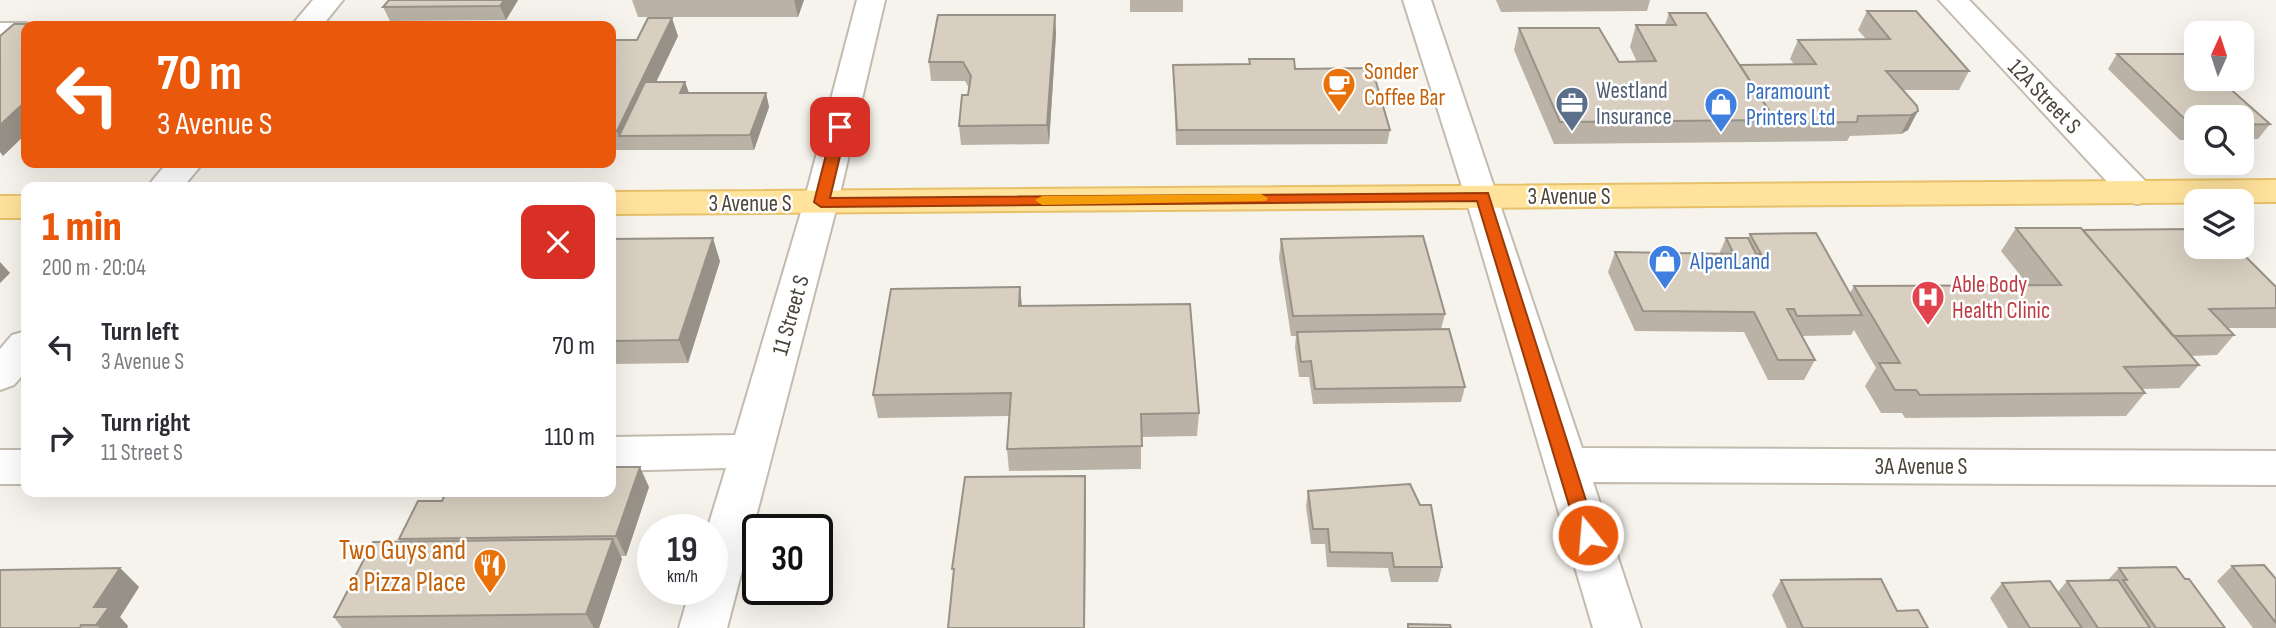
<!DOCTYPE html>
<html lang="en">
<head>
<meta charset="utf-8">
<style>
	:root { --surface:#fff; --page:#f2f2f3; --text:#2b2b33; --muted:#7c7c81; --accent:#ea580c }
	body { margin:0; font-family:"Sofia Sans Condensed",sans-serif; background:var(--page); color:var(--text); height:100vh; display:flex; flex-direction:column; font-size:26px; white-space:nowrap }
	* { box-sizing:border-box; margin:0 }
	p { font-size:23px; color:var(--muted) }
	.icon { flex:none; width:38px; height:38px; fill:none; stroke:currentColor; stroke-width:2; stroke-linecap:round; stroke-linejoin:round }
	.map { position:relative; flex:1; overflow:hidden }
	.sheet { position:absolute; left:21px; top:182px; width:595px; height:315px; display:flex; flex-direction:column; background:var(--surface); border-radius:14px; box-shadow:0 7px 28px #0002 }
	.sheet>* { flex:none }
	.banner { position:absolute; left:21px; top:21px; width:595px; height:147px; border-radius:14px; box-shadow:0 7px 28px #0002; background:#ea580c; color:#fff; overflow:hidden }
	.needle { width:46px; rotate:3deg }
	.controls { position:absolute; left:2184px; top:21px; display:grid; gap:14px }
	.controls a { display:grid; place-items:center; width:70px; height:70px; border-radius:14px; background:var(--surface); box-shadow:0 7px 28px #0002; font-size:35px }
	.speed { position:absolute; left:637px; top:514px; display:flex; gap:14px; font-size:35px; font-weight:700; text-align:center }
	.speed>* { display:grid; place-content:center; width:91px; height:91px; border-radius:50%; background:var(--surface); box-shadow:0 7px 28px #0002; line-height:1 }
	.speed small { font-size:18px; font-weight:400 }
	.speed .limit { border:4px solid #111; border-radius:10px; background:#fff; color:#111 }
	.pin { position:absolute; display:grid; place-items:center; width:60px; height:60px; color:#fff; margin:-30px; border-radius:14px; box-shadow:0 4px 10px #0006 }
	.me { position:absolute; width:77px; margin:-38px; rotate:343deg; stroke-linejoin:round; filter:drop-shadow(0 0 5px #0008) }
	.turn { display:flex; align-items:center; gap:24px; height:147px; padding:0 21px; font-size:32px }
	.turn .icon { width:91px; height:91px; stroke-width:2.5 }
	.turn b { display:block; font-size:49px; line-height:60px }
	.round { display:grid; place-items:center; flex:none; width:74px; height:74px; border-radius:14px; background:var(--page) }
	.overview { display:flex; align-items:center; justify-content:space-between; height:119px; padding:0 21px }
	h1 { font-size:42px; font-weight:800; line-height:52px; color:var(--accent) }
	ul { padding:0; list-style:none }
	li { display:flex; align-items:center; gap:21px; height:91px; padding:0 21px }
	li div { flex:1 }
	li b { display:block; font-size:26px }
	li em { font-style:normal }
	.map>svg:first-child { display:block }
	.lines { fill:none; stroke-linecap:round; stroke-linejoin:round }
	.minor-casing { stroke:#c2bbae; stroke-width:4 }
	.major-casing { stroke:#e6c16a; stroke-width:4 }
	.minor { fill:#fff; fill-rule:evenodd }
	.major { fill:#ffe39c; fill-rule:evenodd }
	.wall { fill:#bab2a6 }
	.shaded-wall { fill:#979187 }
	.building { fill:#d8cfc1; stroke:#979187; stroke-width:2 }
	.route { fill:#ea580c; stroke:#983908; stroke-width:2 }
	.slow { fill:#f59e0b }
	.labels { text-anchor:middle; stroke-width:5; stroke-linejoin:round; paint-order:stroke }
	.food-label { font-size:23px; fill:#c56008; stroke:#fff; text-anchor:start }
	.service-label { font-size:23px; fill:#4e5e75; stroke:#fff; text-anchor:start }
	.shop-label { font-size:23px; fill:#366cbe; stroke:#fff; text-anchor:start }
	.street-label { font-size:23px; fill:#4b4439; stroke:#fff }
	.health-label { font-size:23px; fill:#be3a42; stroke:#fff; text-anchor:start }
	.near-food-label { font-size:28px; fill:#c56008; stroke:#fff; text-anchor:end }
</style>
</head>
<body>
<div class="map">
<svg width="2276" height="628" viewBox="0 0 2276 628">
	<rect width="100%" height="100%" fill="#f6f3ec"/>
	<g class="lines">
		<defs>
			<path id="minor" d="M313,0H343L322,26H291Z
				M857,0H885L838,202L727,628H679L690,590H712V530H707L726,468L611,471V437L735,435L804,202Z
				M1403,0H1431L1582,448L2276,451V485L1593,482L1641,628H1593L1465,196Z
				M1939,0H1969L2149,185L2154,193L2149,201L2137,204L2125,201Z
				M0,23H26L37,26H26V41H0Z
				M167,163H203L183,187H147Z
				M26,331V371L14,385L0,390V349L12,335Z
				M0,450H26V484H0Z"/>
			<path id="major" d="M2276,180V202L611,214V192Z
				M0,196H26V218H0Z"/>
		</defs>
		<use href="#minor" class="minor-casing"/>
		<use href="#major" class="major-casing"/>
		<use href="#minor" class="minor"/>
		<use href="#major" class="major"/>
	</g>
	<path class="wall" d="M389,0H518L506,20L390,21L383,7Z
		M632,0H804L798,17H638Z
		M1130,0H1183V12H1130Z
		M1496,0H1650L1647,11L1501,12Z
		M1867,11L1969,71L1959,90H1903L1917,106L1908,130L1901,134L1850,136L1847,141L1554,144L1514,50L1519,28L1619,62H1637L1630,47L1636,25H1665L1669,13L1740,65H1795L1790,59L1798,40L1866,39L1858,30Z
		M1055,15L1056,34L1049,144L961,145L959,126L969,88L965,81H931L929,62Z
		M678,36L656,82H685L689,93H766L769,107L754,150H611V40H637Z
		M2117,54L2270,124L2258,139H2242V117H2196V140H2180L2108,69Z
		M1249,59L1295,69L1390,130L1387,144L1176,145L1173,65L1249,64Z
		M2016,228L2083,230L2276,287V328H2227L2234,335L2217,355L2190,356L2199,365L2179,388L2142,389L2145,393L2126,416L1905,418L1902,413H1881L1865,386L1876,368L1854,330L1851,335L1802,336L1815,360L1804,380H1768L1744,332L1635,331L1608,272L1615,252L1719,254L1726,238L1748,239L1750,234L1850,293L1854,286L2028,285L2001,251Z
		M611,239L720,261L688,363L611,364Z
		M1281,239L1445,314L1441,329L1465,387L1461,402L1313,404L1309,377H1299L1295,347L1296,336H1291L1279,258Z
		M1020,287L1022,306L1199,413L1197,436L1141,437V469L1009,471L1007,449L1009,416L878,418L873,395Z
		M649,487L626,556H621L622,559L599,628H342L334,617L401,541L399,539L442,501Z
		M1308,491L1442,567L1438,582H1391L1388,568L1327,567L1325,544H1311L1306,506Z
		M2232,566L2276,579V628H2253L2217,581Z
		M120,568L139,587L120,617L128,626L127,628H0Z
		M2119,568L2185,579L2225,628H2008L1990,598L2002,583L2058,592L2067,581L2108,580Z
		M1781,580L1897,611L1928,628H1787L1772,595Z"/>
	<path class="shaded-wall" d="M504,0H518L506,20L500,6Z
		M794,0H804L798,17Z
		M1055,15L1056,34L1049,144L1047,125Z
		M672,18L678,36L631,135L619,136L617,131Z
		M685,82L690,96L680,93Z
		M766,93L769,107L754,150L750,135Z
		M26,101V134L3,156L0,152V125Z
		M1918,111L1908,130L1901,134L1911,115Z
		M713,238L720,261L688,363L679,340Z
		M0,262L10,273L0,283Z
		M1020,287L1022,310L1019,306Z
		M640,467L649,487L626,556L616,536Z
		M1085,476L1086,496L1085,628H1084Z
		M613,539L622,559L599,628H594L586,614Z
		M120,568L139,587L120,617L128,626L127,628H100L96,625L94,607Z"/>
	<path class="building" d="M389,0H504L500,6L383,7Z
		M1867,11H1916L1969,71H1886L1917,106L1918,111L1911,115L1858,116L1857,122L1774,123L1775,120L1740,65L1816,64L1798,40L1890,39Z
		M1669,13H1706L1775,120L1560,122L1519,28H1599L1619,62L1656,61L1636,25H1676Z
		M938,15H1055L1047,125L959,126L962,95H968L971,76L963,62H929Z
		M648,18H672L617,131H611V40H637Z
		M204,22L200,26H83L87,23Z
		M14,24H55L52,26H26V101L0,125V36Z
		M2117,54H2191L2196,59V79H2219L2270,124L2242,125V117H2196V125H2191Z
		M1249,59H1294L1295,69L1372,68L1390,130H1177L1173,65L1250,64Z
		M645,82H685L680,93H766L750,135L619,136Z
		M2016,228H2081L2199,365L2124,367L2145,393L1920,395L1916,390H1895L1879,363H1900L1854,286L2061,285Z
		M2196,229V247H2236L2276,287V308L2209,309L2234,335L2173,336L2083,230Z
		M1816,233L1862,315L1797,316L1794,309H1787L1815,360H1778L1754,312L1643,311L1615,252L1734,254L1726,238H1748L1756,254H1761L1750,234Z
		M1423,236L1445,314L1293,316L1281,239Z
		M713,238L679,340L611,341V239Z
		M1020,287L1019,306L1190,304L1199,413L1141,414L1142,446L1007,449L1011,393L873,395L891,289Z
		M1449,329L1465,387L1315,389L1311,361L1301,362L1297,332Z
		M611,467H640L616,536L399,539L418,501H442L446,492H611Z
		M1085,476L1084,628H948L954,569H952L965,477Z
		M1410,484L1420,505H1431L1442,567H1394L1392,553L1330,552L1328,529H1313L1308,491Z
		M613,539L586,614L334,617L373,542Z
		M2264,565L2276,579V623L2232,566Z
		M2176,567L2185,579H2189L2225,628H2156L2123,580H2127L2119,568Z
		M120,568L94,607H109L96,625H81L80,628H0V570Z
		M1881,579L1897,611L1918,610L1928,628H1803L1781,580Z
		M2118,580L2150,628H2098L2067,581Z
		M2050,581L2082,628H2030L2002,583Z
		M1408,624L1450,625L1451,628H1408Z"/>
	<path class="route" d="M840,122L847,127L830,198L1488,193L1597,535L1594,540L1588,543L1581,540L1578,535L1477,201L821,207L814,202L833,127Z"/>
	<path class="slow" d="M1261,194L1268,198L1266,201L1042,205L1035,200L1042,196Z"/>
	<defs>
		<symbol id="cafe-pin" viewBox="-11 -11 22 30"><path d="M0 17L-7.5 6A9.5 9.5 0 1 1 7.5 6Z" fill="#e8710a" stroke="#fff"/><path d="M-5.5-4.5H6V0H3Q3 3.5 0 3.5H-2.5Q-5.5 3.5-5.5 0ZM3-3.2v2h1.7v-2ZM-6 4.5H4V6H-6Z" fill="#fff"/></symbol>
		<symbol id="office-pin" viewBox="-11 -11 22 30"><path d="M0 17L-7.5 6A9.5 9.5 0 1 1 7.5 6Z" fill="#5c6f8a" stroke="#fff"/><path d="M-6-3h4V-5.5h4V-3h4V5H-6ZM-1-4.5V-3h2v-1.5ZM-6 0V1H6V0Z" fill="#fff"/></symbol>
		<symbol id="shop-pin" viewBox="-11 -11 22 30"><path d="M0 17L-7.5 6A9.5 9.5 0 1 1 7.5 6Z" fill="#3f7fe0" stroke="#fff"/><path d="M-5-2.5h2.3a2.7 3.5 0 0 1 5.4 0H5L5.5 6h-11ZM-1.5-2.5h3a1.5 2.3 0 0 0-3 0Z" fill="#fff"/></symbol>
		<symbol id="hospital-pin" viewBox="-11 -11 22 30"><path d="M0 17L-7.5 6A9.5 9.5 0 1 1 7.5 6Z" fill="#e0444e" stroke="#fff"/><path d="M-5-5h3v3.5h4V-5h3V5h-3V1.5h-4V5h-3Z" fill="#fff"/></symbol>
		<symbol id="restaurant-pin" viewBox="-11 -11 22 30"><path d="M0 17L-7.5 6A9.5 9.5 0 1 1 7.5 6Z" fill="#e8710a" stroke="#fff"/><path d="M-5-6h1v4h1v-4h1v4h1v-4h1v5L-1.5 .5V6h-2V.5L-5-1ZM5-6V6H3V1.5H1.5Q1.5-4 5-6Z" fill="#fff"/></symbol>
	</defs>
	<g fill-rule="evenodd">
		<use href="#cafe-pin" x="1320" y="65" width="38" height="52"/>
		<use href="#office-pin" x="1553" y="84" width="38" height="52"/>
		<use href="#shop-pin" x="1702" y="85" width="38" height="52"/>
		<use href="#shop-pin" x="1646" y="242" width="38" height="52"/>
		<use href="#hospital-pin" x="1909" y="278" width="38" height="52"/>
		<use href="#restaurant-pin" x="471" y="546" width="38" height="52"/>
	</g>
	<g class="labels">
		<g class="food-label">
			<text x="1364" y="79">Sonder<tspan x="1364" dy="26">Coffee Bar</tspan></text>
		</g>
		<g class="service-label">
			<text x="1596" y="98">Westland<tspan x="1596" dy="26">Insurance</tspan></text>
		</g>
		<g class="shop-label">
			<text x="1746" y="99">Paramount<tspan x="1746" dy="26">Printers Ltd</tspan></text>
			<text x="1690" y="269">AlpenLand</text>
		</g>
		<g class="street-label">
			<text transform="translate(2045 96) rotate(46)" y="8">12A Street S</text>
			<text x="1569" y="204">3 Avenue S</text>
			<text x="750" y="211">3 Avenue S</text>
			<text transform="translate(790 315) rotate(-74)" y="8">11 Street S</text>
			<text x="1921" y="474">3A Avenue S</text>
		</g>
		<g class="health-label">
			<text x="1952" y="292">Able Body<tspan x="1952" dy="26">Health Clinic</tspan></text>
		</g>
		<g class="near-food-label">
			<text x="466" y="559">Two Guys and<tspan x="466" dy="32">a Pizza Place</tspan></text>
		</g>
	</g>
</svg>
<div class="controls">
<a><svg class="needle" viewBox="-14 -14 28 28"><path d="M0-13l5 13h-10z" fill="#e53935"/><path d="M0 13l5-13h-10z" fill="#7c7c81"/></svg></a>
<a><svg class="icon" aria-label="search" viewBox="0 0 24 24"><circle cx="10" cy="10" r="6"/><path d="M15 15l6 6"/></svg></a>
<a><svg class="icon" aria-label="layers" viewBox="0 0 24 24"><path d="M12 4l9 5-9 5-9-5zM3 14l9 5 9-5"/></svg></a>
</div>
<div class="speed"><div>19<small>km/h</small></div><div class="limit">30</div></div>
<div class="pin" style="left:840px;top:127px;background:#d93025"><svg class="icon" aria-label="arrive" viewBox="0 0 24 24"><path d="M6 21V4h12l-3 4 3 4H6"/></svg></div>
<svg class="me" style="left:1588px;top:535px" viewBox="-20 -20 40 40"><circle r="17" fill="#ea580c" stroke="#fff" stroke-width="3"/><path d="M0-11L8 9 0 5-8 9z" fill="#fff"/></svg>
<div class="banner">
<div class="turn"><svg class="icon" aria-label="left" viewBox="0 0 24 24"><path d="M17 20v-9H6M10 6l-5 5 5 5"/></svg><div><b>70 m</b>3 Avenue S</div></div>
</div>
<section class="sheet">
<div class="overview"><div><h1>1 min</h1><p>200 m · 20:04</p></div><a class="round" style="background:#d93025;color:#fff"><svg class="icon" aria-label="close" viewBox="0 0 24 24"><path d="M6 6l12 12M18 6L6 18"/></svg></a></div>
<ul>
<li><svg class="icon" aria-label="left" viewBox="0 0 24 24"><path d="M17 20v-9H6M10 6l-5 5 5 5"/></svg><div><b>Turn left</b><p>3 Avenue S</p></div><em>70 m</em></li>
<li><svg class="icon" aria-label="right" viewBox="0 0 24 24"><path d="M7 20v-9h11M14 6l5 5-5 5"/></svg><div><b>Turn right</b><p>11 Street S</p></div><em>110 m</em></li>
</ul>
</section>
</div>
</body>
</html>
